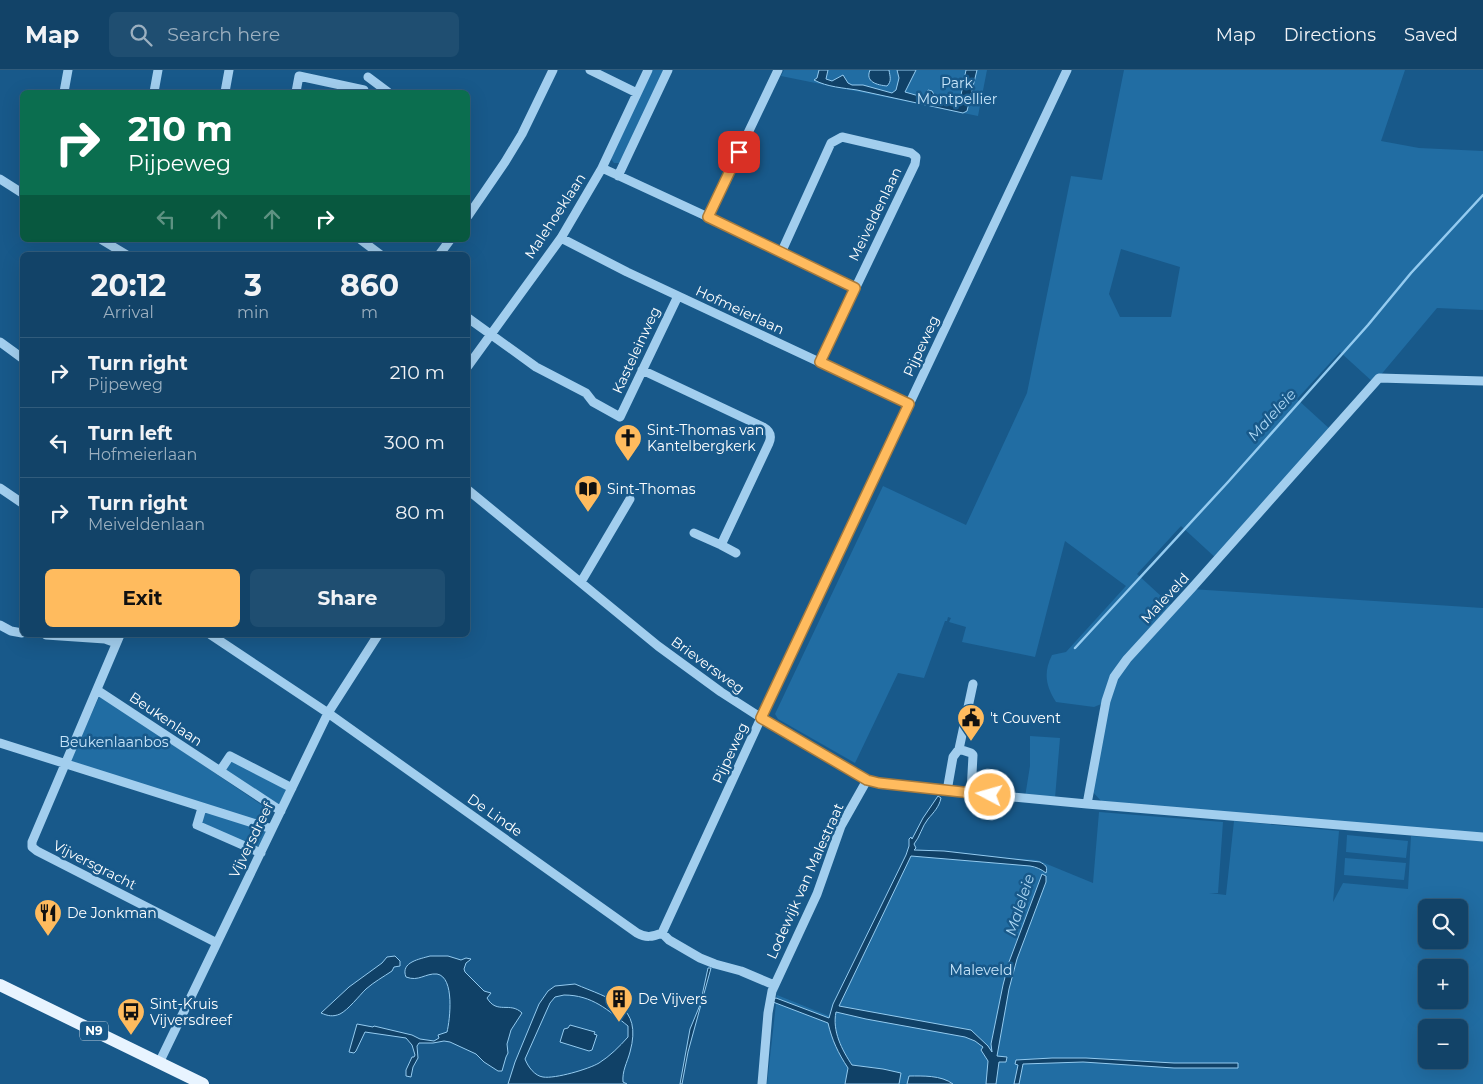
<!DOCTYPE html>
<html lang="en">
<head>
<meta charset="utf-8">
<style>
	:root { --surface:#124368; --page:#1f4e71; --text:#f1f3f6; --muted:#9cb0c0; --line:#315c7c; --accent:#ffbb5e }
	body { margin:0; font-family:Montserrat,sans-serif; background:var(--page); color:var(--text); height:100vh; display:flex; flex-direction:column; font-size:19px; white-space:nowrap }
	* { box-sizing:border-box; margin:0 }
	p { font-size:16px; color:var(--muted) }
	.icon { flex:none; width:28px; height:28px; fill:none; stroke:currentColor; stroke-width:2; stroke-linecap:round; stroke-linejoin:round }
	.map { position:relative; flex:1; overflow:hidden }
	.panel { position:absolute; left:20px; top:182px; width:450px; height:385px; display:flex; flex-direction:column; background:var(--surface); border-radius:8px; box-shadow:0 5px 20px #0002,0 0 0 1px var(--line) }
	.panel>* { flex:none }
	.guide { position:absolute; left:20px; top:20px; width:450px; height:152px; border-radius:8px; box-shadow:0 5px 20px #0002,0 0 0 1px var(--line); background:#0b6e4f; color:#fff; overflow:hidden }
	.fabs { position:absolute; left:1418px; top:829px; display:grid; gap:10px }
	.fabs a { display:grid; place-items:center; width:50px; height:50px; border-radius:8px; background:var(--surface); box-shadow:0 5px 20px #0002,0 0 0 1px var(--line); font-size:25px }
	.pin { position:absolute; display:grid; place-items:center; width:42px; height:42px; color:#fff; margin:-21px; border-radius:10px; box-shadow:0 2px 8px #0006 }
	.me { position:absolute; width:55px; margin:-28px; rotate:276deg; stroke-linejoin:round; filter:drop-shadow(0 0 4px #0008) }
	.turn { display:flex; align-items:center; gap:18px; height:105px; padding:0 25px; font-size:22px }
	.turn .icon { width:65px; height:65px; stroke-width:2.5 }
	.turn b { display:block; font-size:35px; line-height:42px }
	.lanes { display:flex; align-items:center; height:48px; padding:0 25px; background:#0003; justify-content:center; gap:25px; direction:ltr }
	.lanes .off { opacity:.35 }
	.eta { display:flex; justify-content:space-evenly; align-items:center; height:85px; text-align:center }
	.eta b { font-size:30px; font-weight:700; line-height:35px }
	.button { display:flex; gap:10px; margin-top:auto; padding:10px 25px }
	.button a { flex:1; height:58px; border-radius:8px; background:var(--accent); color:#111; font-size:20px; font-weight:700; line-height:58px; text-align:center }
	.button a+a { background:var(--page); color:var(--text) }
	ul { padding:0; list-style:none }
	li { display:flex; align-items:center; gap:15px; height:70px; padding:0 25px; border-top:1px solid var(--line) }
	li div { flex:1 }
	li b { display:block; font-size:19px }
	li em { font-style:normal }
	header { display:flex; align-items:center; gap:30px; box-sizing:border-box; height:70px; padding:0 25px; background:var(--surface); border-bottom:1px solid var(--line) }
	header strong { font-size:24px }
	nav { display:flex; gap:28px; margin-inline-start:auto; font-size:18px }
	.search { width:350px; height:45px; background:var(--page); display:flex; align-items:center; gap:12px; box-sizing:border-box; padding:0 18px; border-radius:8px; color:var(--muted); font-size:19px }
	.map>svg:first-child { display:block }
	.green { fill:#216da3; fill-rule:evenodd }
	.water { fill:#104167; stroke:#94cbf0; fill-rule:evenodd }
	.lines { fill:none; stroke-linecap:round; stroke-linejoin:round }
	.stream { stroke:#94cbf0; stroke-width:2.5 }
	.minor { stroke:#a2ceee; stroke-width:9 }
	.major { stroke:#e8f4ff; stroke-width:12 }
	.route-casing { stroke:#a67a3d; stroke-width:12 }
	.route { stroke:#ffbb5e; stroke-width:9 }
	.labels { text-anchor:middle; stroke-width:5; stroke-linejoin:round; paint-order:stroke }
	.shield { fill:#18598a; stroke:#bacddc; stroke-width:1 }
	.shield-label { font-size:12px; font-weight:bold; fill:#fff }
	.park-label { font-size:14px; fill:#c7e5fa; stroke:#18598a }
	.street-label { font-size:14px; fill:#fff; stroke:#18598a }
	.poi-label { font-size:14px; fill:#fff; stroke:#18598a; text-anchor:start }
	.water-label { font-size:15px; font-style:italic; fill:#add8f5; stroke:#18598a }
</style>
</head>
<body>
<header>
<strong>Map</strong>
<div class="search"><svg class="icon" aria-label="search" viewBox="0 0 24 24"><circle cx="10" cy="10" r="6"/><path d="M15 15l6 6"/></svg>Search here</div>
<nav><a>Map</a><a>Directions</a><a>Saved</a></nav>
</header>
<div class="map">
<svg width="1483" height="1014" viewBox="0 0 1483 1014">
	<rect width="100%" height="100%" fill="#18598a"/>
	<path class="green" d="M652,0H666L621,93H614L611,89L612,85Z
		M784,0H987L978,46L781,6Z
		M1124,0H1405L1381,71L1419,78L1483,81V240L1437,238L1374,313L1340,282L1297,329L1332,361L1218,490L1181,456L1137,504L1174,538L1191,519L1483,538V764L1102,732L1092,721L1106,632L1094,637L1056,632C1046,616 1043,603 1052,585L1066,582L1126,516L1065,471L1035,587L962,572L966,557L949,552L951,548L948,547L947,551H945L924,608L898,603L855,693L778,649L775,644L883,416L966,455L1027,323L1071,106L1102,110ZM1121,179L1180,197L1171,247H1120L1109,224Z
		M100,625L272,742L265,755L70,691Z
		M1030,666L1060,668L1055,728L1025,727L1030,696Z
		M232,691L285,719L286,722L280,734L276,735L225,701L228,692Z
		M206,741L265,761L266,764L262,775L255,777L203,754L201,752L202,746Z
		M1099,742L1223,752L1218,823H1209L1226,825L1234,751L1339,761L1333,832L1343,813L1408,819L1411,766L1483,771V1014H953C941,1005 924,1006 909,1006L907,1014H899L901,1003L883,999L852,995L848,998L845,1014H767L777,925L829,946L911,781L1037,790L1093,813ZM1426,838H1459V870H1426ZM1426,898H1459V930H1426ZM1426,958H1459V990H1426Z
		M1347,765L1408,771L1406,788L1346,782Z
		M1345,788L1406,793L1404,810L1344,805Z"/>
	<path class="water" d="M819,0H828L826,9L832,11L843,5L848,13L852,15H863L892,23L896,20L899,8L897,0H916L905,22L926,28L928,20L932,21L936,28L957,36L959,35L966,0H977L967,41L963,43L857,20C844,18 827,17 814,10L817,8Z
		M870,0H889C890,7 892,11 887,16C877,15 865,12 870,0Z
		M938,726L941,728C939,737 934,742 928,749C922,756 920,767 914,774L916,778L914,780L944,781L1040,792C1045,795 1048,796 1046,803C1041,799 1036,797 1030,796L911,786L839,936L971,960L988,976L992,982L991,974L1003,915L1009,892L1042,804L1046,806V812L1017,889L1009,919L997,986L1007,987L1006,992H999L996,1014H986L988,991L981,980L983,977L975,971L965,967L866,949L836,942C832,961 842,980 852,995L883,999L901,1003L899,1014H845L848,998C838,983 832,970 828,953L773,932V929L776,928L829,948L833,934L906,785L909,776V769L911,767L912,769L923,748Z
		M395,886L400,891V896L394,897L392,901C383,907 374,912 366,919C359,926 348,940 340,944C333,947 328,946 321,943L349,917L382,893L387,887Z
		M430,886H448L461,890L466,888L471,889L470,890L466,893L464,899L465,902L484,921L491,923L487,928C497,945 510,931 522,943L511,960L507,974L508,983L506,987L502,1001H498L484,992L476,984L450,972L444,971L433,973H419L417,976L418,988L413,997L411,1007L406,1006V1000L412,987H414L415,985L412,975L406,968L365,962L356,981L354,983L349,982L357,954L373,957L374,956L412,965L420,969L434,971L439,968L438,965L447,962C450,950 455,907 437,904C425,903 419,912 406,907C400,892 420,889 430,886Z
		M708,898H711L688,982L682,1014H680L690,959L700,935Z
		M575,914C610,929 643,935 630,982C627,993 622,1001 623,1012L627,1014H508L515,992L539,934L548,921L555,916ZM564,925C592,925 608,940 628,956V967C619,977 610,986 599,993C589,999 555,1009 543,1007C535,1006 528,997 525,989L550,933L555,927Z
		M570,955L595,962L594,964L597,965L592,980L589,981L560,972L564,959L568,958Z
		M1052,988H1086L1174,993H1238V998H1174L1083,992L1023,994L1019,1014H1014L1018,995L1015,994L1016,990Z
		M909,1006C923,1006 941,1005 953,1014H907Z"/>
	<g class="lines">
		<path class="stream" d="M1075,578L1228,412L1368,255L1411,203L1483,125"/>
		<path class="minor" d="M590,0L637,23
			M368,7L388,22
			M64,22L68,0
			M154,22L158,0
			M225,22L229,0
			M296,22L299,6L364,20
			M602,98L708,147L855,218
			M618,106L668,0
			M0,109L22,123
			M468,146L505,92L522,64L553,0
			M708,147L778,0
			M561,168L627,202L909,334
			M102,170L127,185
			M361,170L381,185
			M781,183L831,73L842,67L911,83L916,87L915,94L820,292
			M439,185L450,170
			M468,248L536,297L586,323L593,332L620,347L678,226
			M0,272L22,288
			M468,296L561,168L602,98L648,0
			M642,300L763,357C770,361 772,366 769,373L721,475L694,463
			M0,418L22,433
			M468,420L658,576L721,622L774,656L867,710L879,713L971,723L1087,734L1483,767
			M721,475L736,483
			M581,512L630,429
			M0,555L11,561L22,563
			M46,565L105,569L116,573
			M120,565L32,772V777L37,781L217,873
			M211,565L328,643L637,863C646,868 652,867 662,863
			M97,620L281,741
			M0,673L272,759
			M959,679L973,614
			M220,701L230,686L292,718
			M947,721L953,687L959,679L971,683L973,685L971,723
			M1087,734L1106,631L1114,607L1127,589L1191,519L1379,308L1483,311
			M202,738L197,755L261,783
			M662,863L761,648L1067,0
			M662,863L669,870L700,888L715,894L741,901L774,915
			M159,993L328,643L378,565
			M762,1014L768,943L772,921L817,824L841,756L867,710"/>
		<path class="major" d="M0,915L203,1014"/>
	</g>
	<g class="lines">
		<defs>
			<path id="route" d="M739,82L708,147L855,218L820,292L909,334L761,648L867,710L879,713L990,725"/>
		</defs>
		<use href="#route" class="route-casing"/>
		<use href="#route" class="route"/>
	</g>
	<defs>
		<symbol id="church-pin" viewBox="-11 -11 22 30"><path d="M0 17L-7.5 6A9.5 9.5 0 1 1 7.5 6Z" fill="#ffbb5e" stroke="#18598a"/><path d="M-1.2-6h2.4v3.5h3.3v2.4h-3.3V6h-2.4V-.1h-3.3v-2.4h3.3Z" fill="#111"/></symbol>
		<symbol id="library-pin" viewBox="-11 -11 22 30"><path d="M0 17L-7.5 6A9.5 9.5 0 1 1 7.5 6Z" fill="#ffbb5e" stroke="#18598a"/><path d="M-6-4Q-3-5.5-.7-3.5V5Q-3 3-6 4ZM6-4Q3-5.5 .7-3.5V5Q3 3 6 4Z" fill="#111"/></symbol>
		<symbol id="civic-pin" viewBox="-11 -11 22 30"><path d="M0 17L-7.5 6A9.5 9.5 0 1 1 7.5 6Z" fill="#ffbb5e" stroke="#18598a"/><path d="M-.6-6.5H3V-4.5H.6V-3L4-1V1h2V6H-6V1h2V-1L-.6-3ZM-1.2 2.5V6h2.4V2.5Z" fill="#111"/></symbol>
		<symbol id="restaurant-pin" viewBox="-11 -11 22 30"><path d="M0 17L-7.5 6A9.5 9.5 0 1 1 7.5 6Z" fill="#ffbb5e" stroke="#18598a"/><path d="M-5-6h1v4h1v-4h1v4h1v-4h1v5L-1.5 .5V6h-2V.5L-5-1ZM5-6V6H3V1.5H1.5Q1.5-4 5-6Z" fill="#111"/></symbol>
		<symbol id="building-pin" viewBox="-11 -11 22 30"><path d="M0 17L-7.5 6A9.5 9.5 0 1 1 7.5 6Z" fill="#ffbb5e" stroke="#18598a"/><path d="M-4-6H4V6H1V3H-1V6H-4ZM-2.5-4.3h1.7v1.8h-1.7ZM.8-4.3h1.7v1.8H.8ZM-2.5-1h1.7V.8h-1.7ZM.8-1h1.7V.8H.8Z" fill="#111"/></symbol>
		<symbol id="bus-pin" viewBox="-11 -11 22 30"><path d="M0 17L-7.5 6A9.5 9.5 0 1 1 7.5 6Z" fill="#ffbb5e" stroke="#18598a"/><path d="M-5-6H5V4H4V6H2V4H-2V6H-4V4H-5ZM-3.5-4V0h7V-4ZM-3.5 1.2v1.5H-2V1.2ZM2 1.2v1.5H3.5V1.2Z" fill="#111"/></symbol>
	</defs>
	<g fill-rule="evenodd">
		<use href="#church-pin" x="612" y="352" width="32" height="43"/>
		<use href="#library-pin" x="572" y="403" width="32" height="43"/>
		<use href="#civic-pin" x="955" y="632" width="32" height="43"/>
		<use href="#restaurant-pin" x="32" y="827" width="32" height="43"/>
		<use href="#building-pin" x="603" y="913" width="32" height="43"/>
		<use href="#bus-pin" x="115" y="926" width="32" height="43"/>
	</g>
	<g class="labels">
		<rect class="shield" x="80" y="951.5" width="28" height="19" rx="4"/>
		<g class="shield-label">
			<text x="94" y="965">N9</text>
		</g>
		<g class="park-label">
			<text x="957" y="18">Park<tspan x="957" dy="16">Montpellier</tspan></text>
			<text x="114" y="677">Beukenlaanbos</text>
			<text x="981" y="905">Maleveld</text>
		</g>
		<g class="street-label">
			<text transform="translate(875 144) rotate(-64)" y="5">Meiveldenlaan</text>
			<text transform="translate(555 146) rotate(-57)" y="5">Malehoeklaan</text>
			<text transform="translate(740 240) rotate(25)" y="5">Hofmeierlaan</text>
			<text transform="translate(921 276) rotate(-65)" y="5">Pijpeweg</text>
			<text transform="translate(636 280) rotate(-65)" y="5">Kasteleinweg</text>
			<text transform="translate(1165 528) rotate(-47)" y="5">Maleveld</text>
			<text transform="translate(708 595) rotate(36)" y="5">Brieversweg</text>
			<text transform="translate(166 649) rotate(34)" y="5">Beukenlaan</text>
			<text transform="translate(730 683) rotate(-65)" y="5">Pijpeweg</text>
			<text transform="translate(495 745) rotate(35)" y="5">De Linde</text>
			<text transform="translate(251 770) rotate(-64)" y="5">Vijversdreef</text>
			<text transform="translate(95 795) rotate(27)" y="5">Vijversgracht</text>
			<text transform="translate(805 811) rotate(-66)" y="5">Lodewijk van Malestraat</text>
		</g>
		<g class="poi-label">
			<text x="647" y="365">Sint-Thomas van<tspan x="647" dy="16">Kantelbergkerk</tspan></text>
			<text x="607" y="424">Sint-Thomas</text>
			<text x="990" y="653">'t Couvent</text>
			<text x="67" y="848">De Jonkman</text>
			<text x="638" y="934">De Vijvers</text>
			<text x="150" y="939">Sint-Kruis<tspan x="150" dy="16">Vijversdreef</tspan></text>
		</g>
		<g class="water-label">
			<text transform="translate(1272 345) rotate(-48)" y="5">Maleleie</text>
			<text transform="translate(1020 835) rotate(-72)" y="5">Maleleie</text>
		</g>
	</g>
</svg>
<div class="fabs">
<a><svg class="icon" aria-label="search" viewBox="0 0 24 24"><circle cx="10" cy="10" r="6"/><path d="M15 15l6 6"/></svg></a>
<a>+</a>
<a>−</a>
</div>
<div class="pin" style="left:739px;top:82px;background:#d93025"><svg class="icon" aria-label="arrive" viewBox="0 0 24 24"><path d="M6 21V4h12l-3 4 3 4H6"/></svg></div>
<svg class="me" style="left:990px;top:725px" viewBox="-20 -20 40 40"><circle r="17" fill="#ffbb5e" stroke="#fff" stroke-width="3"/><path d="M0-11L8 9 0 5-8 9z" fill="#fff"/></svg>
<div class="guide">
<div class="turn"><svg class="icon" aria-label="right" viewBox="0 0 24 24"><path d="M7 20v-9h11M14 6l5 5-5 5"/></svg><div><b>210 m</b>Pijpeweg</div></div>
<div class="lanes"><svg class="icon off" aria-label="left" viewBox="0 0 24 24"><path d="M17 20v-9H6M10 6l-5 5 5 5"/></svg><svg class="icon off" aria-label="ahead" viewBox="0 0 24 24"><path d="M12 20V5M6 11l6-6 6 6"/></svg><svg class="icon off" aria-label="ahead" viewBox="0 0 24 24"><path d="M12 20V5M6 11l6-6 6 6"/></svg><svg class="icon" aria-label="right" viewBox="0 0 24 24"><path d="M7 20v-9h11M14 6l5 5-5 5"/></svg></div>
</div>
<section class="panel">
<div class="eta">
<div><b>20:12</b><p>Arrival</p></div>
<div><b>3</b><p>min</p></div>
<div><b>860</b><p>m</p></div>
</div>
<ul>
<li><svg class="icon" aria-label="right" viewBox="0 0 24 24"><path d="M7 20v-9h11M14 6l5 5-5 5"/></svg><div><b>Turn right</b><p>Pijpeweg</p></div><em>210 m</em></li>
<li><svg class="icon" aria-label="left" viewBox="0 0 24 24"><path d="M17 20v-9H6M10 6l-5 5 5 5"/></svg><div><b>Turn left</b><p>Hofmeierlaan</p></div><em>300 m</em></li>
<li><svg class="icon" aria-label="right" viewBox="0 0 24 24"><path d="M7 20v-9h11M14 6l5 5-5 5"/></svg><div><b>Turn right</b><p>Meiveldenlaan</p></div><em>80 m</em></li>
</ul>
<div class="button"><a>Exit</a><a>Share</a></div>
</section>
</div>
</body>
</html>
